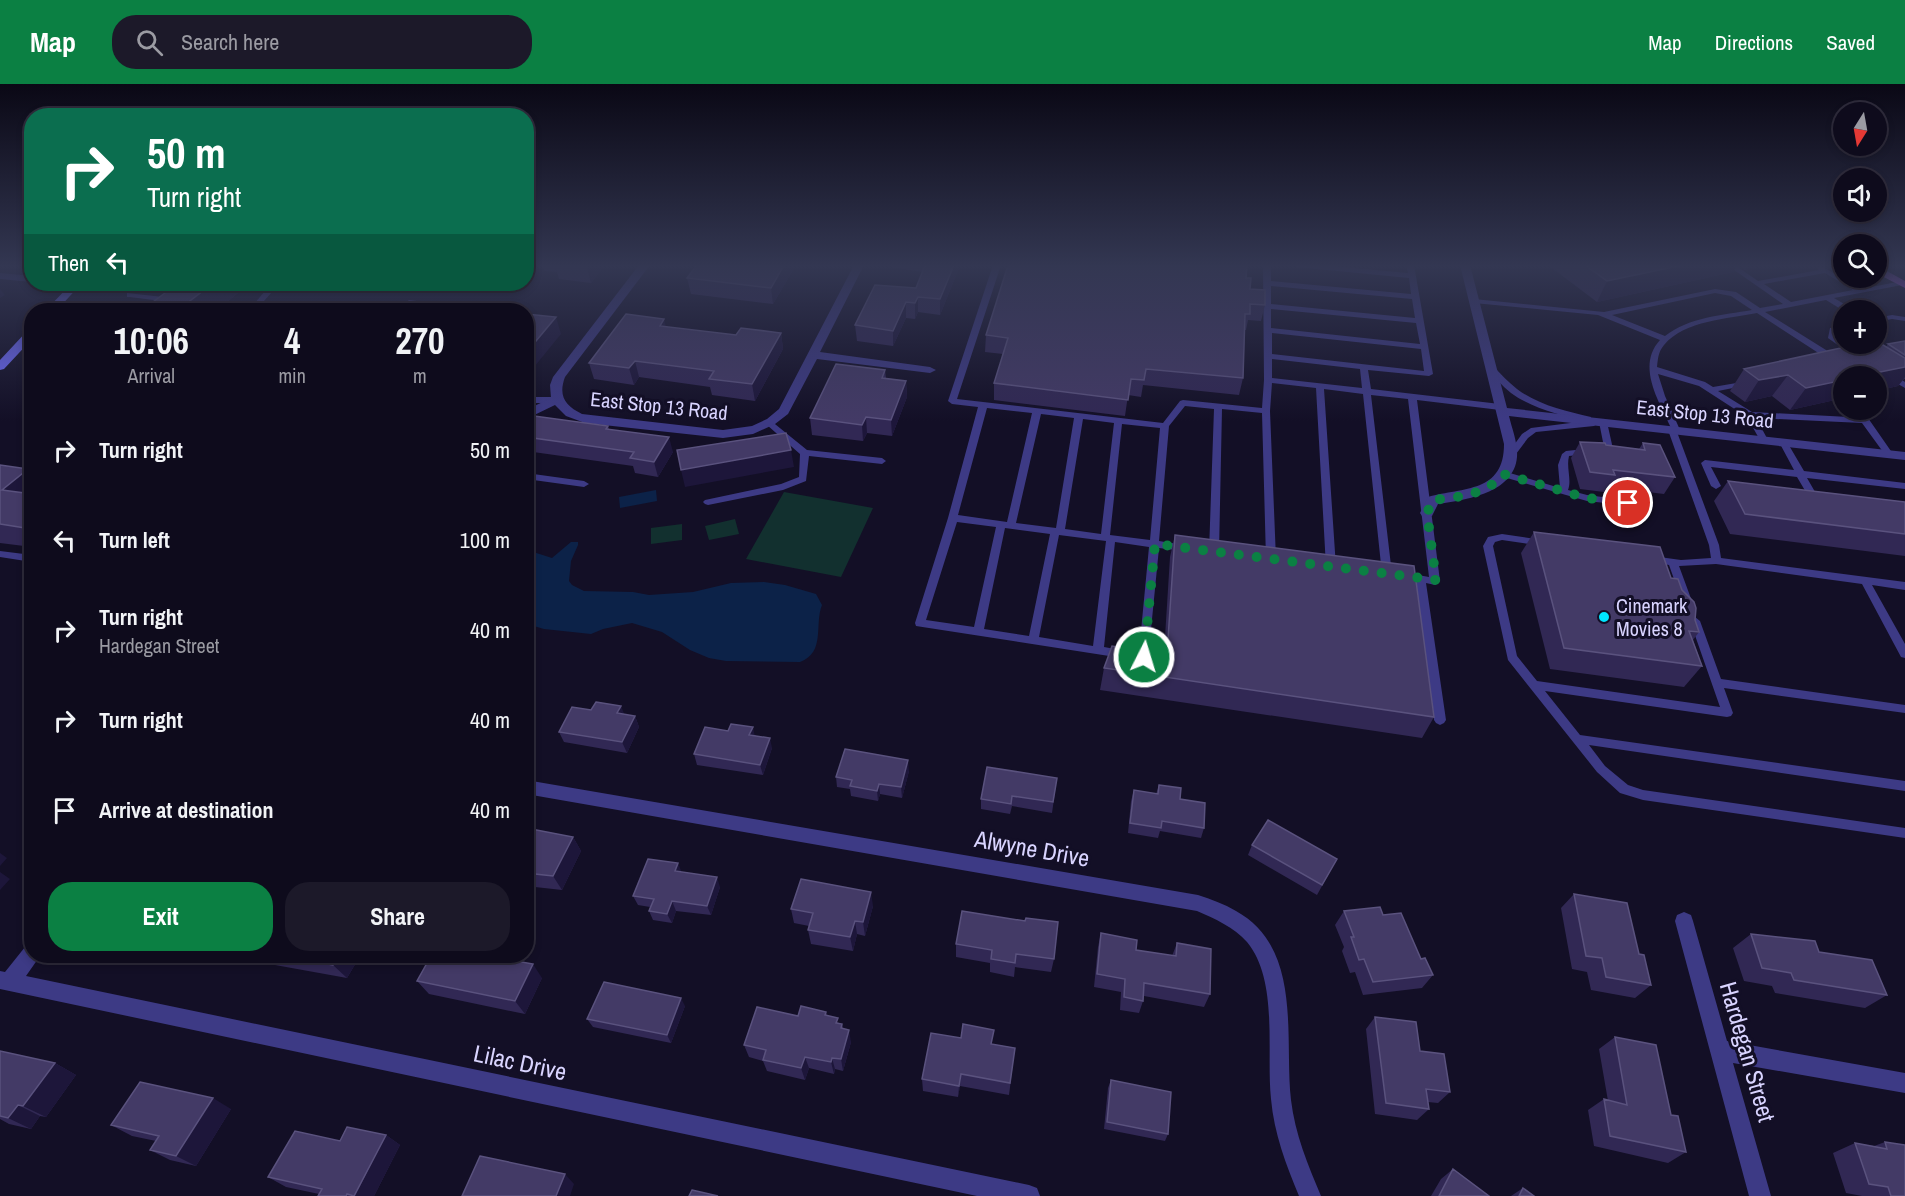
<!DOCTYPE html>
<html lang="en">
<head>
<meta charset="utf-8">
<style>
	:root { --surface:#0e0b1c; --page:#1c1929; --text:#f1f3f6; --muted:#9b9ba3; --line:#2e2b3b; --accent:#0b8043 }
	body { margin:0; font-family:"Archivo Narrow",sans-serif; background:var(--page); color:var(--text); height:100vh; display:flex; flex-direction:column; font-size:22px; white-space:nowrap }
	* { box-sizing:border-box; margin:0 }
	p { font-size:20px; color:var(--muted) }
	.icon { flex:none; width:33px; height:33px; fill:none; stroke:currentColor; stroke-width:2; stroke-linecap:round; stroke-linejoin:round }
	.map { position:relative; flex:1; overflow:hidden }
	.sheet { position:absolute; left:24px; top:219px; width:510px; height:660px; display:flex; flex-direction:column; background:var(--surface); border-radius:24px; box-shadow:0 3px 9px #0003,0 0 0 2px var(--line) }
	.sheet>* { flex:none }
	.guide { position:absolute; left:24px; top:24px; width:510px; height:183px; border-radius:24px; box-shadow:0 3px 9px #0003,0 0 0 2px var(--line); background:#0b6e4f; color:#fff; overflow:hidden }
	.needle { width:39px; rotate:191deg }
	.buttons { position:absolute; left:1833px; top:18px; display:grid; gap:12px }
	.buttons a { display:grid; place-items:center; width:54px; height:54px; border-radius:50%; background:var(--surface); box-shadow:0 3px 9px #0003,0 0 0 2px var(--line); font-size:30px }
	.pin { position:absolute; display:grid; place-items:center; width:51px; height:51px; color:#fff; margin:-26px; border:3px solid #fff; border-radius:50%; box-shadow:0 2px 6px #0007 }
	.me { position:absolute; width:66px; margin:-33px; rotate:5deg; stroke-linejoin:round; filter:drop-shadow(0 0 4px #0008) }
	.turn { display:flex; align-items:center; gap:21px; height:126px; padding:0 24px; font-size:27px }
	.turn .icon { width:78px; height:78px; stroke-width:2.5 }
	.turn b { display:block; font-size:42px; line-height:51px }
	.then { display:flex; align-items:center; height:57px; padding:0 24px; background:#0003; gap:12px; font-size:22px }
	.eta { display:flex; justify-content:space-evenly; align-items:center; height:102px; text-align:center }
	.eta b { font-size:36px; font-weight:800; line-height:42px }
	.cta { display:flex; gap:12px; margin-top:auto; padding:12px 24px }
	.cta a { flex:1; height:69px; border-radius:24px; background:var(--accent); color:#fff; font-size:24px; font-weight:800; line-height:69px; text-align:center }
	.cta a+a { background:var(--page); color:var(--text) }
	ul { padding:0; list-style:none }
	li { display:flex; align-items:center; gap:18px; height:90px; padding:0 24px }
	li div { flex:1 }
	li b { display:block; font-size:22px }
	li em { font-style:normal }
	header { display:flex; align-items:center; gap:36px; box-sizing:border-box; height:84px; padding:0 30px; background:var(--accent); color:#fff }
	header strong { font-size:28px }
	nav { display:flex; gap:33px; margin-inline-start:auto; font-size:21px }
	.search { width:420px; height:54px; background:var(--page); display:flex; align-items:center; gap:15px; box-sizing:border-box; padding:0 21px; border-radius:24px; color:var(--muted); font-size:22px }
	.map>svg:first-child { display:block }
	.green { fill:#12302f }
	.water { fill:#0c2248 }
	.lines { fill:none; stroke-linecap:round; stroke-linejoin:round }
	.service { fill:#3d3a85; fill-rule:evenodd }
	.minor { fill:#3d3a85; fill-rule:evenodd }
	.secondary { fill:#6f6bff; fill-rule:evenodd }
	.primary { fill:#c25bff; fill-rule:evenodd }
	.wall { fill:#312854 }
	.shaded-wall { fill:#1d163a }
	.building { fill:#433a66; stroke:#5a527e; stroke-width:1.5 }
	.route { stroke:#0b8043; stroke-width:10; stroke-dasharray:0 18 }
	.poi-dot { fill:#00e5ff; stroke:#130f26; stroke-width:2 }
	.labels { text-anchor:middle; stroke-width:6; stroke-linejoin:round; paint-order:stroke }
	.street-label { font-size:20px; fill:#d9d4ff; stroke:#130f26 }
	.poi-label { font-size:20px; fill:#d9d4ff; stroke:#130f26; text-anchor:start }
	.near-street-label { font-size:24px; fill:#d9d4ff; stroke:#130f26 }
</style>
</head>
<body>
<header>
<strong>Map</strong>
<div class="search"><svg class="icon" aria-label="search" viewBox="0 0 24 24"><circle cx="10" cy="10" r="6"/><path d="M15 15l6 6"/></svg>Search here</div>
<nav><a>Map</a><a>Directions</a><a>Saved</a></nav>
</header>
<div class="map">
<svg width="1905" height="1112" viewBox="0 0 1905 1112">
	<rect width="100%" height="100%" fill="#130f26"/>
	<path class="green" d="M784,408L873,424L841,493L746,475Z
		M735,435L739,450L709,456L705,442Z
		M682,440V456L651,460V444Z"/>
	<path class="water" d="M656,406L657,417L620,424L619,413Z
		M571,458H578V461L571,477L569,497L572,501L584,507L633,508L649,511L693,508L731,499L764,498L785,501L816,510L822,521C814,541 826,568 800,578L726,577L709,574L690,566L662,548L632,539L603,545L591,550L544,545L527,540V466L552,474Z"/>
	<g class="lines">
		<path class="service" d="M993,181H1001L957,315L1163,339L1180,317L1183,316L1262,324L1264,296L1263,181H1271V197L1411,210L1409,194L1296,183L1293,181H1322L1408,189L1406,181H1414L1433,290L1429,292L1368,286L1371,305L1500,320L1504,323L1500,326L1417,316L1440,497L1435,501L1426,499L1446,636L1444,639L1440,641L1436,639L1434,636L1416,498L1398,495L1397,492L1402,488L1429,493L1408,315L1371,311L1392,490L1391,493H1383L1382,490L1363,310L1324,305L1336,483L1331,486L1326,483L1316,304L1272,299L1270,327L1276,475L1274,477L1271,478L1266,475L1262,329L1222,325L1219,468L1214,471L1209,468L1214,325L1185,322L1169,342L1159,457L1184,461L1189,464L1184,467L1159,464L1148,576L1144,577L1134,575L1133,572L1134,569L1139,568L1149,463L1115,458L1104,563L1126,567L1127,570L1126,573L1122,574L916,542L915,539L948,434L978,323L952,320L948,317ZM1271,202L1412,215L1415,234L1271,220ZM1271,225L1416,239L1420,260L1271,244ZM1272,249L1421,265L1424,287L1272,270ZM1272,275L1360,285L1362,304L1272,294ZM987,324L1032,329L1007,438L958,431ZM1041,330L1074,334L1056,444L1016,439ZM1083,335L1114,339L1101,450L1065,445ZM1122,340L1160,344L1150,456L1110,451ZM957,438L996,443L974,543L926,536ZM1005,444L1050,450L1029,552L984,545ZM1059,451L1106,457L1093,562L1039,553Z
			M1727,181H1735L1758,197L1819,186L1817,184L1821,182L1861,205L1902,197L1905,198V201H1902L1834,214L1851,224V226L1844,227L1826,216L1765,228L1826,266L1834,274L1832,278H1826V274L1820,270L1757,229C1728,235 1685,236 1664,261C1658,268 1658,275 1657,283L1705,298L1713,303L1748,297V301L1718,307L1752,328L1868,334L1893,370L1892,372H1886L1862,339L1756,334L1768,356L1764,359L1761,358L1747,333L1699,302L1658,290L1665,312L1680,346L1677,348L1719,461L1721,474L1905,498V506L1872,501L1905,560V574L1901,573L1862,500L1716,480L1679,482L1693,520L1692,523H1684L1669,481L1652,478L1647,475L1652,472L1681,476L1711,474L1709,461L1668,346L1671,344C1659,317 1636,282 1660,256L1598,231L1474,219L1470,217L1474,215L1604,228L1715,205L1736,208L1760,224L1783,220ZM1825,189L1853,206L1791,218L1764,200ZM1715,209L1731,212L1752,226C1723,231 1689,233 1665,252L1612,231Z
			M271,200H279L256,226H249Z
			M127,209L172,214H175L177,220L168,226H161L169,218L130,213H127Z
			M409,216L463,223L467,225L466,226L413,220L404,226H397Z
			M1892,231L1905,233V237L1892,235L1876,238V234Z
			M1844,241V246L1837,247L1836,253L1859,268V272H1853L1828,254L1830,244Z
			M1487,282H1493C1501,290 1508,298 1517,305C1538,321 1565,327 1591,333V337H1597L1598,339L1594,342L1536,348L1528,354L1513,374H1507L1506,372L1522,350L1531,344L1586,337C1560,331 1533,325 1511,309C1502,302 1495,293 1487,286Z
			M1886,289H1892L1905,298V304L1886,293Z
			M526,313H556L560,316L556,319H526Z
			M1603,335L1607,338L1613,365L1609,368L1569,372C1566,384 1572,396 1568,406L1587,411L1648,419L1651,420L1653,422L1651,424L1587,417L1500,392L1498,390L1503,387L1560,404L1558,381L1562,370L1566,367L1604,363L1599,338Z
			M770,336L807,366L882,374L886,377L882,380L809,372L806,397L783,406L708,421L705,420L703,418L705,416L781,400L799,393L800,370L767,341V337Z
			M1783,355L1787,358L1804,387L1905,399V405L1807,394L1818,413L1813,416L1810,415L1797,393L1711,383L1721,402L1716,405L1711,402L1701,379L1705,376L1794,386L1779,358Z
			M526,389L584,397L589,400L584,403L526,395Z
			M1502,450L1542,456L1547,459L1542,462L1502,456L1495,458L1493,462L1517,572L1537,597L1720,623L1690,537L1695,533L1700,537L1721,595L1905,621V629L1724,604L1733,629L1731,632L1727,633L1545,607L1580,651L1905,697V707L1589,661L1605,682L1628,701L1643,706L1905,744V754L1643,716L1620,709L1597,688L1508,576L1483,462L1488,453Z
			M0,467L32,471V478L0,473Z"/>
		<path class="minor" d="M639,181H650L565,293C558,312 565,322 582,330L723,346L752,342L767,335L779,325L854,181H864L820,268L930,283L936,286L930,289L817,275L788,330L775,340L753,350L723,354L585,339L566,332L555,321L526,335V326L551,314L550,301L553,293Z
			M1460,181H1470L1507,324L1905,368V376L1509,332C1512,345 1518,359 1517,373C1514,409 1466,416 1438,420L1432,432H1422L1420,429L1428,413C1464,403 1504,409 1504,360Z
			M0,189L32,192V198L0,195Z
			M526,696L1198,811C1211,815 1224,820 1236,827C1303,864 1284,953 1291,1016C1295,1050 1308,1081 1321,1112H1299C1286,1081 1274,1049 1271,1015C1266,968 1279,897 1247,858C1234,843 1215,835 1197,827L526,710Z
			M1684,828L1691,831L1693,837L1727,957L1905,989V1009L1733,979L1771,1112H1749L1675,837L1677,831Z
			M32,860V872H40L26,892L1029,1101L1037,1104L1040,1112H977L0,905V887L5,888L25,863Z"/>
		<path class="secondary" d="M71,200H81L57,226H46Z
			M32,245V255L4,285L0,286V276L28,246Z"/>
		<path class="primary" d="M1876,181L1905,197V204L1876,189Z"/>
	</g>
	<path class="wall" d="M543,181H605L591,199L559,195L557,188L544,187Z
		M697,181H796L773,220L691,210L687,194Z
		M891,181H959V184L940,231L918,228L915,235L906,234L893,262L857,257L855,241L916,204L923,188L891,183Z
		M1548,181H1737L1733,188L1597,218Z
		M1739,181H1766L1745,186Z
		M1246,194L1250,205L1265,221L1261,237L1248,236L1246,246H1245L1243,294L1239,311L1143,301L1141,313L1128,311L1125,332L994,316V299L1003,270L985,268L986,251Z
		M177,200H249L217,226H146L145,224Z
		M781,249L783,265L755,317L712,311L710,303L639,293L634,301L594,295L589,279L736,251Z
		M1905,257V295H1904L1898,302L1876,307V292H1844V314L1790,326L1772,312L1745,318L1730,307L1744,285L1867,261L1886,263L1888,260Z
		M885,286L886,294L906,297L907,313L892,352L867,349L863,357L812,351L810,334Z
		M526,334L608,342L609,345L673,368L658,393L635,389L633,382L526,367Z
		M1580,358L1639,365L1643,359L1675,393L1664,410L1607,403L1604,408L1580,405L1571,374Z
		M0,381L32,389V463L0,459Z
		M1728,397L1905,418V472L1730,450L1714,417Z
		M1534,448L1671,494L1682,506L1699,548L1693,556L1702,582L1684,603L1550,585L1521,469Z
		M1175,451L1434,633L1422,654L1100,606L1104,584L1164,569L1170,473Z
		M624,631L635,632L639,643L627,669L564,658L559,648Z
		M728,647L755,651L772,664L763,691L697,681L694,670Z
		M909,687L902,714L880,710L878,717L851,712L850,705L837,703L836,693Z
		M1057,694L1052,729L1012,722L1010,730L981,725V715Z
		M1159,701L1180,715L1204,744L1201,754L1160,747L1158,754L1128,749L1131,717L1134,706L1156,710Z
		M526,744L573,753L581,767L562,806L526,802Z
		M1252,761L1337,775L1317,811L1248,771Z
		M682,788L720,803L711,831L676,827L672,839L653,836L649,827L650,823L638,821L633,812Z
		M1574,810L1639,870L1651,901L1635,914L1591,906L1587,888L1572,885L1561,824Z
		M873,822L865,852L857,850L853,867L811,860L808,846L809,842L794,839L791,825Z
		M1344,827L1383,831L1421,875L1433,891L1422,904L1363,911L1355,888L1350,889L1342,867L1344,863L1335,841Z
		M1025,837L1054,875L1051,888L1015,883L1014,893L990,888V879L956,873V860Z
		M1101,849L1136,866L1172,872L1177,859L1210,910L1204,923L1144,912L1143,917L1139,929L1120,926L1121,908L1094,903L1098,863Z
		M1751,850L1819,868L1887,911L1865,924L1775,909L1772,902L1744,897L1733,864Z
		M264,872H360L347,894L275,881Z
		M542,894L525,930L429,910L417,897Z
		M685,922L671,959L593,943L587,935Z
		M826,928L827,932L839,939L842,940L843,944L851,958L843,987L835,985L834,990L809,984L805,996L767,987L763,977L749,973L744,961L798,932Z
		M1375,933L1420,967L1450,1008L1438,1019L1428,1018L1429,1025L1417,1036L1375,1030L1366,945Z
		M1615,953L1671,1031L1686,1068L1668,1079L1594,1062L1588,1026L1604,1015L1608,1017L1599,965Z
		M992,960L1015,964L1009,1011L960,1002L958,1013L923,1007L922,995Z
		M0,967L55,979L76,991L46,1033L40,1032L31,1045L9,1040L0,1035Z
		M1111,996L1168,1050L1165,1057L1104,1045L1108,1004Z
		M231,1025L196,1082L170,1076L150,1066L156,1057L132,1052L111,1041Z
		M386,1051L400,1061L374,1112H318L319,1110L286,1103L268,1093L340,1057Z
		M1885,1058L1905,1112H1862L1846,1109L1833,1069L1855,1059L1874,1062Z
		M1453,1085L1489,1112H1431L1441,1095Z
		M1523,1104L1534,1112H1511Z"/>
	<path class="shaded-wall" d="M588,181H605L591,199L587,183Z
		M784,181H796L773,220L771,204Z
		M954,181H959V184L940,231V215Z
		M1683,181H1737L1733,188L1597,218L1607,197Z
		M1748,181H1766L1745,186Z
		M212,200H249L217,226H178Z
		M0,205L5,211L0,214Z
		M918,213V228L915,235V219Z
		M906,218V234L893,262V247Z
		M556,233L561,250L526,293V269Z
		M664,235L668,252L660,242Z
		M781,249L783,265L755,317L752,300Z
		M635,277L639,293L634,301L629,284Z
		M1905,283V293L1898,302L1876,307V292H1860Z
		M1788,291L1772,312L1745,318L1759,296Z
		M1844,296V314L1790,326L1806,304Z
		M906,297L907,313L892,352L891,336Z
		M866,333L867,349L863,357L862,341Z
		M669,353L673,368L658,393L654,378Z
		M791,366L794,383L685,403L681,386Z
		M28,385L32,389V419L2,406Z
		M621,622L625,632L617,629Z
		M635,632L639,643L627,669L622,658Z
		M753,643L755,653L749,651Z
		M770,654L772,664L763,691L760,681Z
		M908,676L909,687L902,714L901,703Z
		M879,700L880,710L878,717L877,707Z
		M573,753L581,767L562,806L553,792Z
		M0,769L7,774L0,782Z
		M678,779L682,789L675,787Z
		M0,788L10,795L0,806Z
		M717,793L720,803L711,831L707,822Z
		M871,808L873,822L865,852L863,838Z
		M672,817L676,827L672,839L667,830Z
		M855,837L857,850L853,867L850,853Z
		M338,872H360L347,894L333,881Z
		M533,880L542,894L525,930L515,917Z
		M681,914L685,922L671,959L667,951Z
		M849,946L851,958L843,987L841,975Z
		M805,973L809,984L805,996L801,984Z
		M832,974L835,985L834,990L831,978Z
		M55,979L76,991L46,1033L23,1022Z
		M961,990L960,1002L958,1013L959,1002Z
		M213,1014L231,1025L196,1082L176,1072Z
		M18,1021L40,1032L31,1045L8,1034Z
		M386,1051L400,1061L374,1112H355Z
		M565,1090L574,1100L570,1112H556Z"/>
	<path class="building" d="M697,181H784L771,204L687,194Z
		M925,181H954L940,215L918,213L915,219L906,218L893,247L855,241L875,201L916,204Z
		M1008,181H1247L1246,194H1251L1250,205L1265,206V221L1250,220V230H1245L1243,294L1146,285L1144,296L1131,295L1128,316L994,299L1008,254L986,251Z
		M1585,181H1683L1607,197Z
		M177,200H212L178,226H164L145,224Z
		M526,230L556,233L526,269Z
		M626,230L664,235L660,242L736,251L741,244L781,249L752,300L709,295L714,287L635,277L629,284L589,279Z
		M1905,257V271L1888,260Z
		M1878,258L1905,274V283L1860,292H1844V296L1806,304L1788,291L1759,296L1744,285L1850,262L1861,260H1865L1867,261L1876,260V259Z
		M836,280L885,286L882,294L906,297L891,336L866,333L862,341L810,334Z
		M534,332L608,342L606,345L669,353L654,378L630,374L634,368L526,353V334H533Z
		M786,349L791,366L681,386L677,366Z
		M1580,358L1605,359L1606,361L1645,366L1643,359L1660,361L1675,393L1613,386L1615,391L1590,388Z
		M0,381L28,385L2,406L32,410V445L0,440Z
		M1728,397L1905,418V450L1745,430Z
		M1534,448L1660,463L1671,494L1678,495L1682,506L1694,518L1696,524L1695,536L1699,548L1689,547L1702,582L1564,564Z
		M1175,451L1414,482L1434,633L1104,584L1112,562L1167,570Z
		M596,618L621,622L617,629L635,632L622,658L559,648L572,623L591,626Z
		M731,640L753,643L749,651L770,654L760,681L694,670L705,643L728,647Z
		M845,665L908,676L901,703L879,700L877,707L850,702L852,696L836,693Z
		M987,683L1057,694L1053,718L1012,712L1011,720L981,715Z
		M1159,701L1181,704L1180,715L1205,719L1204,744L1162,737L1161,744L1130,739L1134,706L1158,710Z
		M1268,736L1337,775L1322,801L1252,761Z
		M526,744L573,753L553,792L526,789Z
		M648,775L678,779L675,787L717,793L707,822L672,817L667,830L649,827L654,815L633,812Z
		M801,795L871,808L863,838L855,837L850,853L808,846L813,829L791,825Z
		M1574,810L1627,819L1639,870L1644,871L1651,901L1606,893L1602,874L1586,872Z
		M1380,823L1383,831L1401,829L1421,875L1425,874L1433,891L1373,898L1364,875L1359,876L1351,853H1354L1344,827Z
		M962,827L1025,837L1026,834L1058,838L1054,875L1016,870L1015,879L991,875L992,866L956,860Z
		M1101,849L1137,856L1136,866L1176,872L1177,859L1211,865L1210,910L1144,899L1143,917L1124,913L1125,895L1097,890Z
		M1751,850L1815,857L1819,868L1872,876L1887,911L1794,896L1791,889L1762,884Z
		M281,872H338L333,881Z
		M431,872H488L533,880L515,917L417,897Z
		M604,898L681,914L667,951L587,935Z
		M801,922L826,928L825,931L838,934L836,939L842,940L841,944L849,946L841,975L832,974L831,978L805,973L801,984L763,976L766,966L744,961L757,923L798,932Z
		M1375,933L1416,938L1420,967L1444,970L1450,1008L1426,1005L1429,1025L1386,1019Z
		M963,940L994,946L991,960L1015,964L1010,999L961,990L959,1002L922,995L931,949L961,954Z
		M1615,953L1656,961L1671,1031L1678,1032L1686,1068L1610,1052L1604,1015L1627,1021Z
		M0,967L55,979L23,1022L18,1021L8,1034L0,1032Z
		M1111,996L1171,1008L1168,1050L1107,1038Z
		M140,998L213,1014L176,1072L150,1066L159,1052L111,1041Z
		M347,1043L386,1051L354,1112L347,1110L346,1112H318L322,1105L268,1093L295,1047L340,1057Z
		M1885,1058L1905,1061V1112H1891L1888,1103L1869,1100L1855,1059L1887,1065Z
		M480,1072L565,1090L556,1112H462Z
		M1453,1085L1489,1112H1439Z
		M1523,1104L1534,1112H1519Z
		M692,1106L718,1112H689Z"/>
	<linearGradient id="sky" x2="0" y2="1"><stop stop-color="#0a0815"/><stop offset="0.54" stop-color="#333752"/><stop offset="1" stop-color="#333752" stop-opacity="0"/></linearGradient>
	<rect width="1905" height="337" fill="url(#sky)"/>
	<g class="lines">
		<path class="route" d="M1144,573L1155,460L1436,496L1427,429L1433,416C1457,413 1488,411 1503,390L1587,414L1628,419"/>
	</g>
	<circle class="poi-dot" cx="1604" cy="533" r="6"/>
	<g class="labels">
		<g class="street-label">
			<text transform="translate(659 322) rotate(6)" y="7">East Stop 13 Road</text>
			<text transform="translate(1705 330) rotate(6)" y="7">East Stop 13 Road</text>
		</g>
		<g class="poi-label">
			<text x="1616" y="529">Cinemark<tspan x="1616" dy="23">Movies 8</tspan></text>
		</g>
		<g class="near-street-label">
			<text transform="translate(1032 765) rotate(10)" y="8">Alwyne Drive</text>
			<text transform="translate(1747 968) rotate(74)" y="8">Hardegan Street</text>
			<text transform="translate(520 979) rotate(12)" y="8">Lilac Drive</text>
		</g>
	</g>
</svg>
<div class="buttons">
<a><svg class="needle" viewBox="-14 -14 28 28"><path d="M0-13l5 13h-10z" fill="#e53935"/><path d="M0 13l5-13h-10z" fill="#9b9ba3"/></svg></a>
<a><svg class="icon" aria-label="sound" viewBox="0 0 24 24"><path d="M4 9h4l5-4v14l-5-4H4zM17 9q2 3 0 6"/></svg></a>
<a><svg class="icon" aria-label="search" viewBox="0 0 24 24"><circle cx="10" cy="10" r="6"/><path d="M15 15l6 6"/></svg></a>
<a>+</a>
<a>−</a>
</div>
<div class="pin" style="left:1628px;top:419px;background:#d93025"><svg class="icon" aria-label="arrive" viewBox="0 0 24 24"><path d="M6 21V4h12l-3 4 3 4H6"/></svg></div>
<svg class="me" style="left:1144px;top:573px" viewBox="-20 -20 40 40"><circle r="17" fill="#0b8043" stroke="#fff" stroke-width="3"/><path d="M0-11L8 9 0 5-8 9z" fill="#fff"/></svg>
<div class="guide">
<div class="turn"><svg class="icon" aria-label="right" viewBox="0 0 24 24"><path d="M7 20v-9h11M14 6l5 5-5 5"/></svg><div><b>50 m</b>Turn right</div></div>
<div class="then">Then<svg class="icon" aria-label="left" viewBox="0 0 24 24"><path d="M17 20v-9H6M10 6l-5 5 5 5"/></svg></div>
</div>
<section class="sheet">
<div class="eta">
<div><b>10:06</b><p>Arrival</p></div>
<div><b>4</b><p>min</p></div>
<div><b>270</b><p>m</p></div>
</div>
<ul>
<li><svg class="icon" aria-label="right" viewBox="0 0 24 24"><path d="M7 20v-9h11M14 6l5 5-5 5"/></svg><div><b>Turn right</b></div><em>50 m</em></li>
<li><svg class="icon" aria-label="left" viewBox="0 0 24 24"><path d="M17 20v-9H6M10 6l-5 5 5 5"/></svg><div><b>Turn left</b></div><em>100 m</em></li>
<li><svg class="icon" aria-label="right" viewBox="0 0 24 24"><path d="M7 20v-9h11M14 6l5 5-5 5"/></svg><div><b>Turn right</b><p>Hardegan Street</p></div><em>40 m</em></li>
<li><svg class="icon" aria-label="right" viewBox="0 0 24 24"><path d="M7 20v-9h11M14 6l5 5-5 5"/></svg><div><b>Turn right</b></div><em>40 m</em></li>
<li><svg class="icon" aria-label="arrive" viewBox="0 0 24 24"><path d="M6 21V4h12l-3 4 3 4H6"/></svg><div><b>Arrive at destination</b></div><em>40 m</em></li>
</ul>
<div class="cta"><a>Exit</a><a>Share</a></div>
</section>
</div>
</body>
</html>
